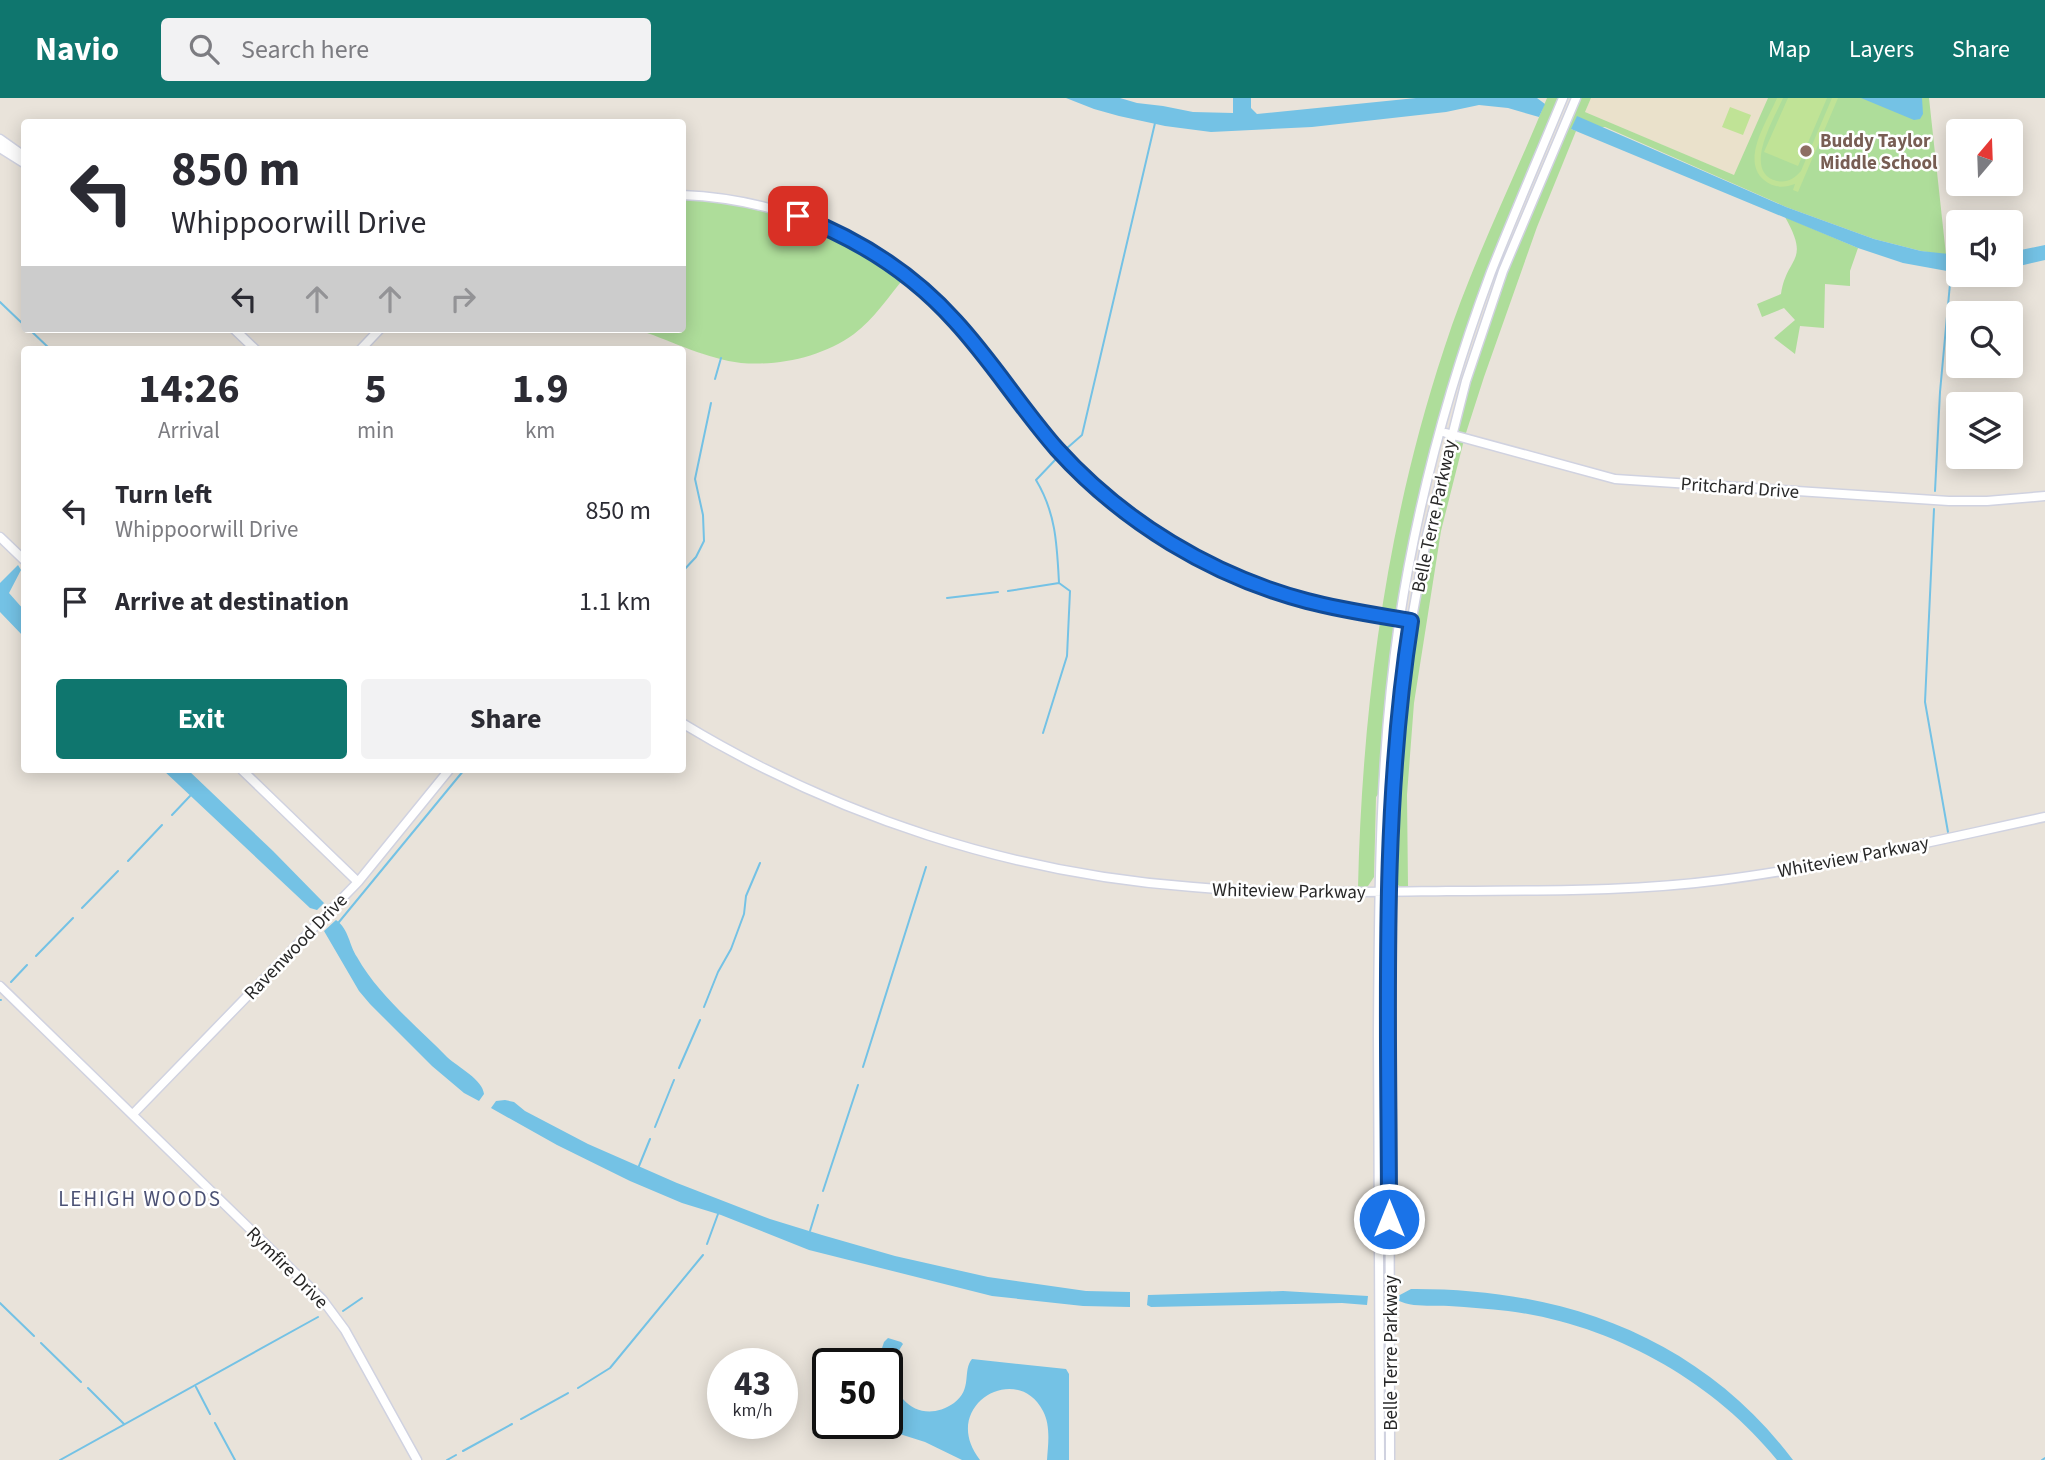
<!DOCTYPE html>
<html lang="en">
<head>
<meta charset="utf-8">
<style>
	:root { --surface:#fff; --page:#f2f2f3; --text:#2b2b33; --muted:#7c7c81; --accent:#0f766e }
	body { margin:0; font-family:"Source Sans 3",sans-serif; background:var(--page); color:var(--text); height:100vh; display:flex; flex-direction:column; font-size:26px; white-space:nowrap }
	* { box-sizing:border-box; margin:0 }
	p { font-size:23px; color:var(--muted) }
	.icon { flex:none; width:38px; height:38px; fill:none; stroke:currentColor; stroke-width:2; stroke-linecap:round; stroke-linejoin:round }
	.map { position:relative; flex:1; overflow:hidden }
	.sheet { position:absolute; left:21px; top:248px; width:665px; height:427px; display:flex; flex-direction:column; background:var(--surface); border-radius:7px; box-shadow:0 4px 18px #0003 }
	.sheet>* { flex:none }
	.top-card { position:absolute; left:21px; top:21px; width:665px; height:214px; border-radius:7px; box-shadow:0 4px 18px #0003; background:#fff; color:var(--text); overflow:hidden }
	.needle { width:46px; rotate:19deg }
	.tools { position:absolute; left:1946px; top:21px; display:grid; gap:14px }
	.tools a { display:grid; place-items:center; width:77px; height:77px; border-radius:7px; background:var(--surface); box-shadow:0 4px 18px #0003; font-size:35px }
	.speed { position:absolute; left:707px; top:1250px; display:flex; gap:14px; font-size:35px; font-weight:700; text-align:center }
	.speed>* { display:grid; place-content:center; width:91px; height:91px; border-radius:50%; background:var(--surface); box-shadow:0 4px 18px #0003; line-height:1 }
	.speed small { font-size:18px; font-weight:400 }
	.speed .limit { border:4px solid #111; border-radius:10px; background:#fff; color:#111 }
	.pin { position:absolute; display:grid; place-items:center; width:60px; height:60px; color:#fff; margin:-30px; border-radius:14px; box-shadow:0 4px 10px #0006 }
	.me { position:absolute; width:77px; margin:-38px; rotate:0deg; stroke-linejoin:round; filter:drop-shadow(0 0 5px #0008) }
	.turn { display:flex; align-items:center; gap:24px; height:147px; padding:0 35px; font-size:32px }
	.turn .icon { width:91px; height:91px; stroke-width:2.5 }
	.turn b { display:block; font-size:49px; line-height:60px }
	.lanes { display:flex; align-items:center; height:66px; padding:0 35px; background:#0003; justify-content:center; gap:35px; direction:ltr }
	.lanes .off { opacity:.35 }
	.eta { display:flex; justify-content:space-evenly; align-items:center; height:119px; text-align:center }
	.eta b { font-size:42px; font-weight:700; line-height:49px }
	.cta { display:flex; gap:14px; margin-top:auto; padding:14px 35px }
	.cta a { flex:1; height:80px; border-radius:7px; background:var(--accent); color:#fff; font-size:28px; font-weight:700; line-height:80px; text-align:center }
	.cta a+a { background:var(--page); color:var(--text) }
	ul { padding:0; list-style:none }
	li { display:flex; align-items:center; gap:21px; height:91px; padding:0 35px }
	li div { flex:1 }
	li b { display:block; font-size:26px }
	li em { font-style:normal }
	header { display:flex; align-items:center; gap:42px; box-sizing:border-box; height:98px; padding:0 35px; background:var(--accent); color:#fff }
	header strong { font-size:33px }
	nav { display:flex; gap:38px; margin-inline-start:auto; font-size:24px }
	.search { width:490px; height:63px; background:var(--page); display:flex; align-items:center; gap:18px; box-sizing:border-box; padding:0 24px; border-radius:7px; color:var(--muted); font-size:26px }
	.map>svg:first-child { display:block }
	.education { fill:#eae1cb }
	.green { fill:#aedd9a }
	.pitch { fill:#c0e396 }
	.water { fill:#74c2e5 }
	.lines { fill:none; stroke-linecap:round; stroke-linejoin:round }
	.stream { stroke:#74c2e5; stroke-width:2 }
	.secondary-casing { stroke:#d0d2e0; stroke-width:11 }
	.secondary { stroke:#fff; stroke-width:8 }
	.route-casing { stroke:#114b97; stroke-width:18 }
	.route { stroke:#1a73e8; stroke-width:12 }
	.education-dot { fill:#8d6e63; stroke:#fff; stroke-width:2.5 }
	.labels { text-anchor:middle; stroke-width:5; stroke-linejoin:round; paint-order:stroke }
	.education-label { font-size:19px; font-weight:bold; fill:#785e54; stroke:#fff; text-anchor:start }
	.street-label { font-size:19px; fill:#282828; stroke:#fff }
	.neighbourhood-label { font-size:21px; letter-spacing:2px; fill:#4c5275; stroke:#fff }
</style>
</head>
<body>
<header>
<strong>Navio</strong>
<div class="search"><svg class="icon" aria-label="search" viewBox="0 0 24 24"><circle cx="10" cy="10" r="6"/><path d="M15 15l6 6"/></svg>Search here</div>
<nav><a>Map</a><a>Layers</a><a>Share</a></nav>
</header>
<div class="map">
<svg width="2045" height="1362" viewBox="0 0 2045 1362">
	<rect width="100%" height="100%" fill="#e9e3da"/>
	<path class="education" d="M1591,0H1929L1811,110L1585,14Z"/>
	<path class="green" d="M1547,0H1561L1490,170L1409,455L1379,695L1376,699L1374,779L1368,788L1358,790C1362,608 1387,423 1444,251C1472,164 1513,84 1547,0Z
		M1578,0H1591L1585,14L1734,77L1768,0H1929L1946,157L1921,153L1874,141L1786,109L1605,29L1571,31L1576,33L1537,129L1484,279L1465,338L1441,433L1414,605L1407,697L1408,789C1400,789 1397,788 1393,781C1395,623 1415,463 1460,311C1492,205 1535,103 1578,0Z
		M683,100C771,106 831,132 905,179C889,198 874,221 854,236C822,259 780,268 741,265C708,261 673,244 642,233V231H682Z
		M1785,119L1858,150L1850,173V188L1825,186L1824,230L1800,228L1795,256L1774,240L1795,222L1784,210L1762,219L1757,206L1781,196C1787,157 1811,165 1785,119Z"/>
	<path class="pitch" d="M1777,0H1783C1775,19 1741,74 1777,83C1787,85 1794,81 1801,73L1832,0H1838L1798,94L1793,92L1795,86C1784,90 1773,90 1764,82C1740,62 1768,22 1777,0Z
		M1788,0H1827L1798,68L1764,54Z
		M1730,9L1751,17L1743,37L1722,29Z"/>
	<path class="water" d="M1066,0H1120L1137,5L1163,8L1193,14L1233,15V0H1251V10L1257,16L1416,0H1537L1545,6L1539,19L1508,10L1479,7L1446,14L1312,29L1211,34L1165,28L1119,18L1094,11Z
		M1861,0H1922L1923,16L1920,21L1914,22Z
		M1577,18L1786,109L1874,141L1921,153L1958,157V175L1903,165L1858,150L1571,31Z
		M2045,147V162L2011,170V154Z
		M18,467L21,472L9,495L24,512V539L0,514V485Z
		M163,672H188L273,753L324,805L317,812L310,810Z
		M336,822C349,831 349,847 357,859C379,898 417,928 447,959C458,969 483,982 484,996L479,1003L464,995L432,968L370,906L359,893L324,833Z
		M505,1002L514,1004L525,1013L588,1046L677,1085L770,1121L822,1137L895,1158L988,1179L1086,1193L1130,1194V1209L1083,1208L992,1198L809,1152L721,1117L682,1105L630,1083L557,1047L491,1010L496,1003Z
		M1411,1191C1562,1190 1699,1238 1793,1362H1777C1712,1282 1611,1226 1508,1213C1489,1211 1469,1209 1449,1208C1432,1207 1413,1210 1397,1202L1398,1198Z
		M1283,1193L1368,1198L1367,1207L1342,1205L1151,1209L1147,1207L1148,1197Z
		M888,1240L901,1244L903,1246C875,1286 914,1333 954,1305C973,1291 962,1273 972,1261L1066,1271L1069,1276V1362H1047C1048,1347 1051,1328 1043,1313C1017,1262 938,1308 980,1362H962L925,1344L865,1325H887V1265H877L884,1244Z"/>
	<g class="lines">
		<path class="stream" d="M0,204L24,227
			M29,231L51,252
			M228,252L229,251
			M715,281L721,260
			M1066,351L1082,337L1155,25
			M1935,393L1940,294L1951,175
			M1934,411L1925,604L1948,734
			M682,474L696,459L704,443L703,417L695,381L711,305
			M1008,493L1059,485
			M947,500L998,494
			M1043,635L1067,558L1070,493L1059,485C1057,447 1056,415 1036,382L1057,360
			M172,717L190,698
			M128,763L162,727
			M82,810L118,773
			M339,824L464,672
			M36,858L73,820
			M11,884L27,867
			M0,902H1
			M704,909L718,874L731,851L744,816L746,798L760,765
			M863,969L926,769
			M679,970L700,922
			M655,1029L674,982
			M639,1068L650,1041
			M823,1093L858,987
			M810,1133L818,1107
			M707,1146L718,1116
			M0,1205L34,1238
			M343,1213L362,1200
			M41,1245L81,1284
			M196,1289L210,1316
			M88,1290L124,1326
			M578,1290L610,1270L703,1157
			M521,1321L568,1295
			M215,1325L235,1362
			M463,1353L512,1326
			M60,1362L318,1219
			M447,1362L456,1357
			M2042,1362L2045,1360"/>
		<defs>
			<path id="secondary" d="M0,41L24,58
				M0,50L24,65
				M682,97C787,101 889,147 958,226C1008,283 1047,348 1106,398C1198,476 1289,502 1405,522
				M234,231L256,252
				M360,252L380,231
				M1446,335L1615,381L1949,403H1987L2045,398
				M0,439L24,462
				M682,625C837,719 1013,776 1193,789C1278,796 1362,794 1447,793C1538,792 1630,794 1721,782C1830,768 1938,742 2045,719
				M242,672L358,784
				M0,888L322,1201L345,1232L417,1362
				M133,1016L358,784L449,672
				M1380,1362C1379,1220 1378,1078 1378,936C1379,798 1379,662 1399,525C1417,406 1449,287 1491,174C1514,116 1539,58 1563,0
				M1390,1362L1389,793L1394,664L1405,559L1427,437L1466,283L1503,173L1576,0"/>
		</defs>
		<use href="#secondary" class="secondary-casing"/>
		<use href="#secondary" class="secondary"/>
	</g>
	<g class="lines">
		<defs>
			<path id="route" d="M798,118C858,141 912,175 955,223C992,263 1021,310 1057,351C1123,424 1212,478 1307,503C1341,512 1376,517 1411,523C1380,720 1389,921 1389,1121"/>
		</defs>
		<use href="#route" class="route-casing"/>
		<use href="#route" class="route"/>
	</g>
	<circle class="education-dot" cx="1806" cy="53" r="7"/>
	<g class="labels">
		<g class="education-label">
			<text x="1820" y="49">Buddy Taylor<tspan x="1820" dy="22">Middle School</tspan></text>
		</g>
		<g class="street-label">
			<text transform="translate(1740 389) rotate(4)" y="7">Pritchard Drive</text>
			<text transform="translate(1433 418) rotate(-78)" y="7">Belle Terre Parkway</text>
			<text transform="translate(1853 758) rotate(-11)" y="7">Whiteview Parkway</text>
			<text transform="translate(1289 792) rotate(1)" y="7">Whiteview Parkway</text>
			<text transform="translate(295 848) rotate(-46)" y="7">Ravenwood Drive</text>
			<text transform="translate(288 1169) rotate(45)" y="7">Rymfire Drive</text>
			<text transform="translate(1390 1255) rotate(-90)" y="7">Belle Terre Parkway</text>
		</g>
		<g class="neighbourhood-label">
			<text x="140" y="1108">LEHIGH WOODS</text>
		</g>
	</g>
</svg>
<div class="tools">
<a><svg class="needle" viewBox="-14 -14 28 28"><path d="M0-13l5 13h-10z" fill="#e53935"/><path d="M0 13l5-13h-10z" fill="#7c7c81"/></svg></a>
<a><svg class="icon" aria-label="sound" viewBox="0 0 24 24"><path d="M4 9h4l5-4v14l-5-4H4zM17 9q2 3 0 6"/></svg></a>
<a><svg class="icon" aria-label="search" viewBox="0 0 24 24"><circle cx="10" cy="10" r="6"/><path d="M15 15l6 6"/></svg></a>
<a><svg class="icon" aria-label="layers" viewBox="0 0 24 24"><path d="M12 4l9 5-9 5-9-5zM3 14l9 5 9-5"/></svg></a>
</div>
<div class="speed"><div>43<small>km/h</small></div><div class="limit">50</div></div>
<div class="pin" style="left:798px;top:118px;background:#d93025"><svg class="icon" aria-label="arrive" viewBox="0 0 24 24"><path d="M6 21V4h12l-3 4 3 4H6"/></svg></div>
<svg class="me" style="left:1389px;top:1121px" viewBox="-20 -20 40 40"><circle r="17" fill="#1a73e8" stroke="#fff" stroke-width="3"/><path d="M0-11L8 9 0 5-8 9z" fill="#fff"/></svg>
<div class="top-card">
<div class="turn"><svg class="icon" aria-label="left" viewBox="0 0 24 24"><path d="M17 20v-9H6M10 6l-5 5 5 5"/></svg><div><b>850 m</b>Whippoorwill Drive</div></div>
<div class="lanes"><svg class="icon" aria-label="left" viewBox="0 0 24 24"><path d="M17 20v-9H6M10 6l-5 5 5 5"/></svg><svg class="icon off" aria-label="ahead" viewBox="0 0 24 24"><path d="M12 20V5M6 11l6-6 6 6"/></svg><svg class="icon off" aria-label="ahead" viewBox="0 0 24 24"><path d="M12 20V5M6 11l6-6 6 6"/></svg><svg class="icon off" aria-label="right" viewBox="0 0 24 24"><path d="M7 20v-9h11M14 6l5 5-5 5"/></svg></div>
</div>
<section class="sheet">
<div class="eta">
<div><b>14:26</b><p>Arrival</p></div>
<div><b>5</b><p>min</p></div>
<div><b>1.9</b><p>km</p></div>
</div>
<ul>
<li><svg class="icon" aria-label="left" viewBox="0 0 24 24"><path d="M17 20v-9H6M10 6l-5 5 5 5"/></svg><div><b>Turn left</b><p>Whippoorwill Drive</p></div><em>850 m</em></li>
<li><svg class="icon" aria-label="arrive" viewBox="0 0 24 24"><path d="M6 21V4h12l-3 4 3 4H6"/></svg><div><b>Arrive at destination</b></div><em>1.1 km</em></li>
</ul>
<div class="cta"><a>Exit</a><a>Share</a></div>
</section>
</div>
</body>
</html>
